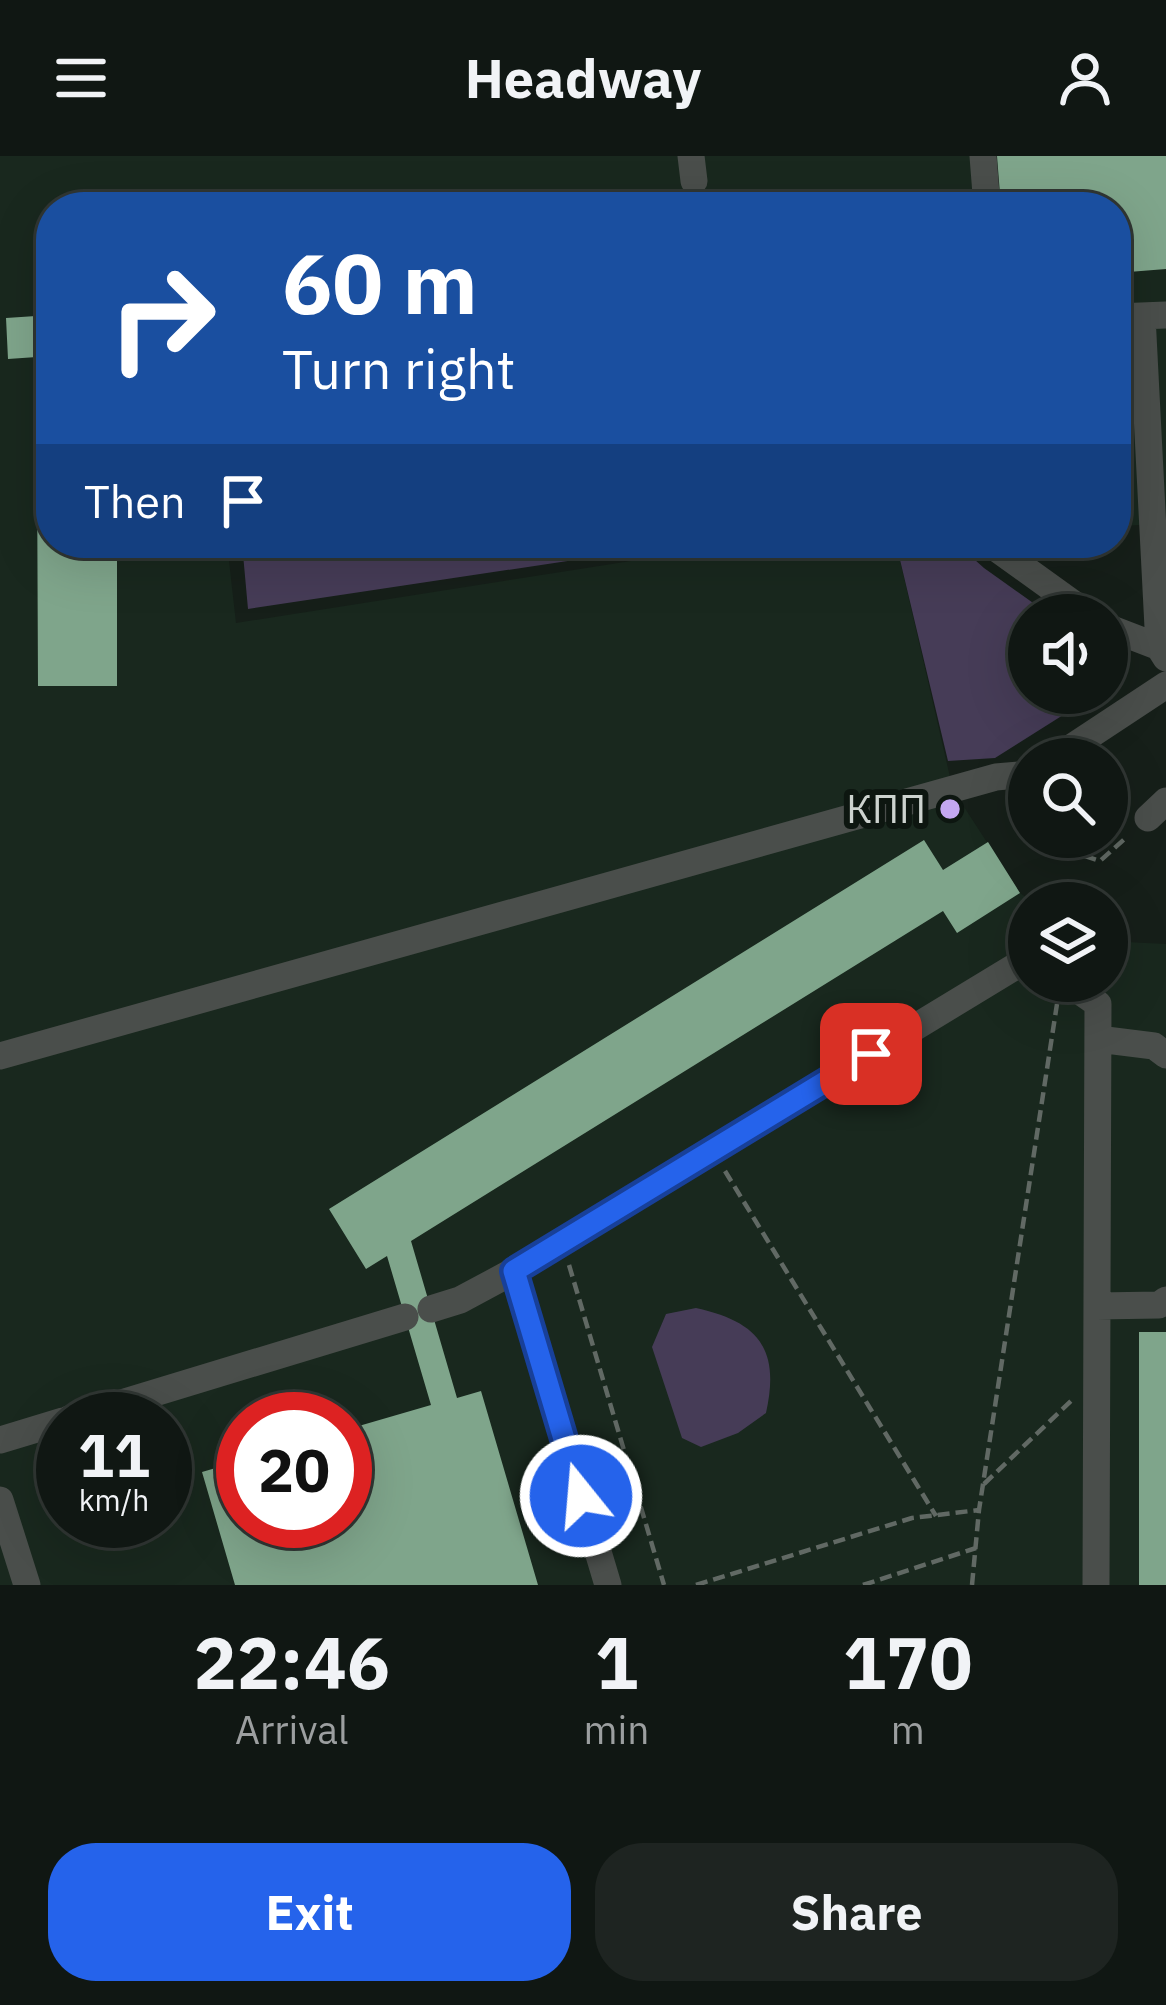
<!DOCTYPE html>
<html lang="en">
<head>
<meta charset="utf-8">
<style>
	:root { --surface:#101713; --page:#1e2421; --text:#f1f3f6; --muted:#9c9fa0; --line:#303633; --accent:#2563eb }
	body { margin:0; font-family:"IBM Plex Sans",sans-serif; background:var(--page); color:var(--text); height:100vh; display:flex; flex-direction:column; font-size:45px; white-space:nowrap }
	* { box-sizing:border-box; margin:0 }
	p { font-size:39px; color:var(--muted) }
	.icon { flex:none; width:66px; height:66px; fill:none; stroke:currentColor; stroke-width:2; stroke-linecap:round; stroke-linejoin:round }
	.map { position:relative; height:1429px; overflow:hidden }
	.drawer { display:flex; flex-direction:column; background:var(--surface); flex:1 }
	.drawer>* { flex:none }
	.guide { position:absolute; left:36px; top:36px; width:1095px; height:366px; border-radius:48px; box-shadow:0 12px 48px #0002,0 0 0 3px var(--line); background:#1a4fa0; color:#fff; overflow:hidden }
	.controls { position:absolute; left:1008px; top:438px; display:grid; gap:24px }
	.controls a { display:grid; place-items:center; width:120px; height:120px; border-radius:50%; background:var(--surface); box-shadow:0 12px 48px #0002,0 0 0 3px var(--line); font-size:60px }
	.speed { position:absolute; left:36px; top:1236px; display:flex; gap:24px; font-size:60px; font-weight:700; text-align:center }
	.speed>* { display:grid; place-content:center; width:156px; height:156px; border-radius:50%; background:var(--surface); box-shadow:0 12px 48px #0002,0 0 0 3px var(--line); line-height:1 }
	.speed small { font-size:30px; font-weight:400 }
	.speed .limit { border:18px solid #d22; background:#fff; color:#111 }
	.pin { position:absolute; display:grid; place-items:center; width:102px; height:102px; color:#fff; margin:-51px; border-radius:24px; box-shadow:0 6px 18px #0006 }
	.me { position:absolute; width:132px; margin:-66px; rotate:343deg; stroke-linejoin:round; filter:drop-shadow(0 0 9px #0008) }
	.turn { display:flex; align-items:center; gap:42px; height:252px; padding:0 48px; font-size:54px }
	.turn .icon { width:156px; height:156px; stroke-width:2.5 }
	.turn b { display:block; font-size:84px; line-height:102px }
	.then { display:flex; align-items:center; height:114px; padding:0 48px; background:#0003; gap:24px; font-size:45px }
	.eta { display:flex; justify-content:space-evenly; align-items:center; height:204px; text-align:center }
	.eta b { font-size:72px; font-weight:700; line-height:84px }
	.cta { display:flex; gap:24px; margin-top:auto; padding:24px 48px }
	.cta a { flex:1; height:138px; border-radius:48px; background:var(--accent); color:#fff; font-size:48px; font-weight:700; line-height:138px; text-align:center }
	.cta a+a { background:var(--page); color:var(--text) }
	header { display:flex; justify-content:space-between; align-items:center; height:156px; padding:0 48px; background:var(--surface); font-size:54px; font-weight:700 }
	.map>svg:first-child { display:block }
	.built { fill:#19281e; fill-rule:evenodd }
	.green { fill:#463c57 }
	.building { fill:#7fa58b }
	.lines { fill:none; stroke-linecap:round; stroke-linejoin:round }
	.path { stroke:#616964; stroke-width:4.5; stroke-dasharray:12 6; stroke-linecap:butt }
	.minor { stroke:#4a4e4b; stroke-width:27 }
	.route-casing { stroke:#184099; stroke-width:30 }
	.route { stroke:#2563eb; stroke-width:21 }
	.poi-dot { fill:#c4a7f1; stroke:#0d1610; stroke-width:4.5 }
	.labels { text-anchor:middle; stroke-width:12; stroke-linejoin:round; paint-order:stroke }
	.poi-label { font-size:39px; fill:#cdd3cf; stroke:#0d1610; text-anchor:end }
</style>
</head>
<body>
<header><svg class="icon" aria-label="menu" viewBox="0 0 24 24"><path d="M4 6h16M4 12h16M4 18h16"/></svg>Headway<svg class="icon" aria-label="person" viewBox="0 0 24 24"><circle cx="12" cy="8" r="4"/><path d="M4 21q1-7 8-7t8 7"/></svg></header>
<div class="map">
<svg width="1166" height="1429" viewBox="0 0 1166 1429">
	<rect width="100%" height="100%" fill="#161f19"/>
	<path class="built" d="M0,0H1166V368L1116,370V51H51V387H227L236,467L746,387H896L953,634L1020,737L1034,747H1029V825H1107V785L1166,788V1429H0ZM63,1263H165V1365H63ZM243,1263H345V1365H243Z"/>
	<path class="green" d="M242,387H687L248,453Z
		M896,387H956L984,412L1050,459H1029V537H1098L995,602L948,605Z
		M696,1152C760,1166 780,1194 766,1257L738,1277L701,1291L682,1282L652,1191L666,1158Z"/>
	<path class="building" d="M997,0H1166V113L1116,117V51H1001Z
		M51,159V200L8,203L6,162Z
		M37,300H51V387H117V530H38Z
		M924,684L943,714L988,686L1020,737L957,777L943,755L411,1085L457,1242L481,1235L538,1429H235L202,1316L243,1304V1365H345V1274L431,1249L387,1100L366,1113L329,1053Z
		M1139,1176H1166V1429H1139Z"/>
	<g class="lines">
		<path class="path" d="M1056,681L1064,693L1100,705L1128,680
			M725,1015L936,1360
			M569,1109L664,1429
			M984,1328L1071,1245
			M696,1429L912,1362L979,1354
			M863,1429L976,1392
			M972,1429L979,1354L1057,848"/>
		<path class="minor" d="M691,0L694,25
			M983,0L987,51
			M1142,160L1159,491L1166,502
			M1116,161L1166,159
			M989,387L1089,459
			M1107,471L1159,491
			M1054,603L1166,529
			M1148,662L1166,645
			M1065,825L1098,848L1096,1429
			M1098,883L1154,890L1166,899
			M0,900L996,621L1029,618
			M514,1115L608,1429
			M1097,1150L1159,1149L1166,1144
			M431,1153L460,1144L514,1115L1029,802
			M69,1263L405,1161
			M0,1284L63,1265
			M0,1344L27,1429"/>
	</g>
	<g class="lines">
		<defs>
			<path id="route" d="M581,1340L514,1115L871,898"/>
		</defs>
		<use href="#route" class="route-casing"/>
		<use href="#route" class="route"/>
	</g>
	<circle class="poi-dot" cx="950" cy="653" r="12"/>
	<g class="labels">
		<g class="poi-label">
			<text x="926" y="667">КПП</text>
		</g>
	</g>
</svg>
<div class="controls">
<a><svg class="icon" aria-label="sound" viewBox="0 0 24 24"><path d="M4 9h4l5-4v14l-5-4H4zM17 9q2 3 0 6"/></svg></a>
<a><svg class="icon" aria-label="search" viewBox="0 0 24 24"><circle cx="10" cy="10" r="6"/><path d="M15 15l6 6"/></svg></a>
<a><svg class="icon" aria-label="layers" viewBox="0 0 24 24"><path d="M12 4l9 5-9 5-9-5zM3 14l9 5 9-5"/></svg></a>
</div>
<div class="speed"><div>11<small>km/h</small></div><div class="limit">20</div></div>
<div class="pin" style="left:871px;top:898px;background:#d93025"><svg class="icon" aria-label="arrive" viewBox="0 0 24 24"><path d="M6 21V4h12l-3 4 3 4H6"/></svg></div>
<svg class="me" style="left:581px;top:1340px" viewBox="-20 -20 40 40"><circle r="17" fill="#2563eb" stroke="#fff" stroke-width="3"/><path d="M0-11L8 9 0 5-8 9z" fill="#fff"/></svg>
<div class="guide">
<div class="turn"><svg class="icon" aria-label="right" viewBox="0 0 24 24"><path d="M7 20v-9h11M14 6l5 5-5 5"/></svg><div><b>60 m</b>Turn right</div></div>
<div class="then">Then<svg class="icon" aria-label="arrive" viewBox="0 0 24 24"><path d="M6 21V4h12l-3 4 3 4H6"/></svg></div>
</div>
</div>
<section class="drawer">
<div class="eta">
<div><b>22:46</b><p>Arrival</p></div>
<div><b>1</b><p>min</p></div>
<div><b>170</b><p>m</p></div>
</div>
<div class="cta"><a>Exit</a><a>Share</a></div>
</section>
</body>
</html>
